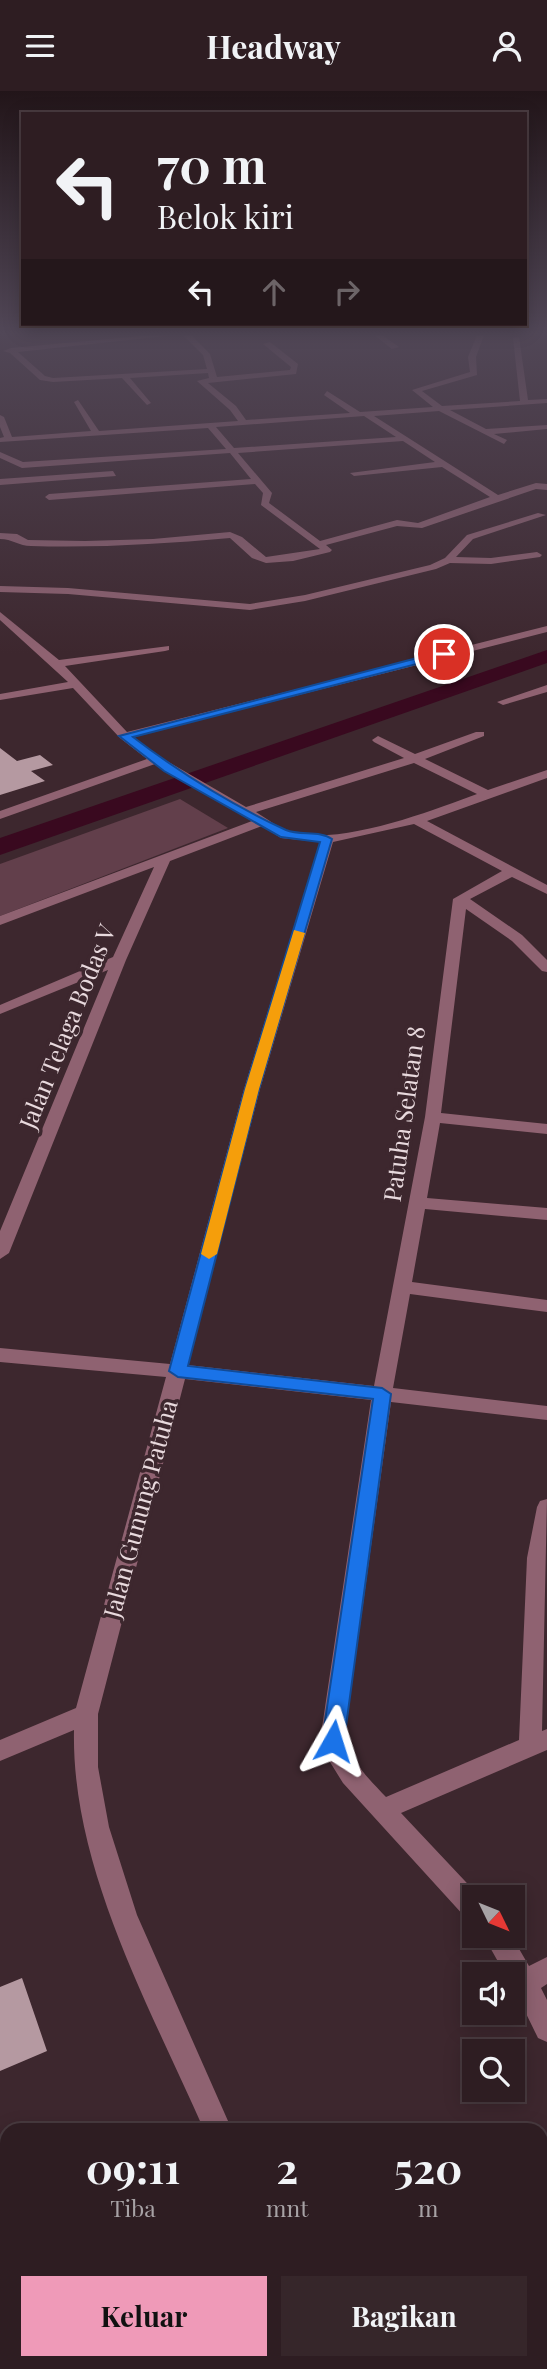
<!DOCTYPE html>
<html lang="id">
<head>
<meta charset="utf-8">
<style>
	:root { --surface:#2e1d22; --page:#36262a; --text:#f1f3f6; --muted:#a7a2a5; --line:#493b40; --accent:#ef9ab8 }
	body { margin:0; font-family:"Playfair Display",serif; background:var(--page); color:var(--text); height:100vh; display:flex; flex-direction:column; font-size:26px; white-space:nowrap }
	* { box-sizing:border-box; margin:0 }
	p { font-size:23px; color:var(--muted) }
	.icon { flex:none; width:38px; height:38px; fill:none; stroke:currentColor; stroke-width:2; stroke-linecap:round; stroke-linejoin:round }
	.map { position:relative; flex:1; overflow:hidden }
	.drawer { position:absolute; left:0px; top:2032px; width:548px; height:247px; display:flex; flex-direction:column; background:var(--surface); border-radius:21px 21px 0 0; box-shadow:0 4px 18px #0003,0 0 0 2px var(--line) }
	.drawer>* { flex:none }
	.guide { position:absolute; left:21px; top:21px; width:506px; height:214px; border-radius:0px; box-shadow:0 4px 18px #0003,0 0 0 2px var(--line); background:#2e1d22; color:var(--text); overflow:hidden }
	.needle { width:46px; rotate:133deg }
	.buttons { position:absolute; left:462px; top:1794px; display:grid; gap:14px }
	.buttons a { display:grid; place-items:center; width:63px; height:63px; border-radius:0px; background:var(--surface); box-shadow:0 4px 18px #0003,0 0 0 2px var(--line); font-size:35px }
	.pin { position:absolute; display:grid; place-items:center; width:60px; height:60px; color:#fff; margin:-30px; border:4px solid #fff; border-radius:50%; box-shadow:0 2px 7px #0007 }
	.me { position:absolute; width:77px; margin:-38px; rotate:6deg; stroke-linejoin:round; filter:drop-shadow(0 0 5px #0008) }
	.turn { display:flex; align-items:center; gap:24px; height:147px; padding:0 21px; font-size:32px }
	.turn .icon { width:91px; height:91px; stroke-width:2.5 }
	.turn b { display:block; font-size:49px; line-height:60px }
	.lanes { display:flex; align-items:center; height:66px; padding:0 21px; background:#0003; justify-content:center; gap:35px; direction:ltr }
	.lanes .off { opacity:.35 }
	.eta { display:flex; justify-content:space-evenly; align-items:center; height:119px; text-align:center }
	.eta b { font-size:42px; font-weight:700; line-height:49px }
	.action { display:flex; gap:14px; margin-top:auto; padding:14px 21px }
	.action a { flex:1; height:80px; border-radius:0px; background:var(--accent); color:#111; font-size:28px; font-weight:700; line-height:80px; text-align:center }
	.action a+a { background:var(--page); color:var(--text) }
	header { display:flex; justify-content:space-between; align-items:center; height:91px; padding:0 21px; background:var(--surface); font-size:32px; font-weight:700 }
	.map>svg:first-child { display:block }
	.green { fill:#623f4b }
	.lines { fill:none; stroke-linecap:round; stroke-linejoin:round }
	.canal { fill:#39091f; fill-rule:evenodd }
	.building { fill:#b599a1 }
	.minor { fill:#8f6271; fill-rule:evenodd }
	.route { fill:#1a73e8; stroke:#114b97; stroke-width:2 }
	.slow { fill:#f59e0b }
	.labels { text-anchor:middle; stroke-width:7; stroke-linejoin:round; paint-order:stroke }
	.street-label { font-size:24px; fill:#e8d9dd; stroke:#3d272e }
</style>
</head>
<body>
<header><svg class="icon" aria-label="menu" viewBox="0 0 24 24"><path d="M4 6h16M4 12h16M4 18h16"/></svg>Headway<svg class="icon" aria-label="person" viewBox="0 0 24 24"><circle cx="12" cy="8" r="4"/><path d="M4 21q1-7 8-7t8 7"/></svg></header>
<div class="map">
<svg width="547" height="2278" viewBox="0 0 547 2278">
	<rect width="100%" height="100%" fill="#3d272e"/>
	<path class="green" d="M180,708L228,737L0,825V773Z"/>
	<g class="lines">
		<path class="canal" d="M547,559V572L0,764V747Z"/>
	</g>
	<path class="building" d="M0,657L17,670L40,664L53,674L31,680L45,690L0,704Z
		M22,1887L47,1960L0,1980V1896Z
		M7,2041V2159L0,2163V2045Z"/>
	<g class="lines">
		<path class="minor" d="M152,244H175L18,261L45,285L53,287L207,278L203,264L183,244H191L210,263L217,286L290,279L291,276L263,253L270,251L298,273L296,283L208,292L236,315L246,329L350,322L324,304L327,300L360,321L433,316L412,299L470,281L468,266L477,244H484L476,266L477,284L422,300L442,315L520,310L513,247L519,246L528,309L547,308V312L450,319L486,338L547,334V338L494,343L507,349L504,353L439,320L374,325L498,404L536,392L547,393V399L536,398L422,437L397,435L326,454L332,459L330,461L293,470L266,472L252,467L230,447C163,453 97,457 31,455C19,455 12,448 0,448V442L17,443L28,449L85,450L153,448L230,441L242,446L266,466L320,458L261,414L263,402L255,393L49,409L45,406L49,403L251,388L230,362L22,377L0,367V361L23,371L226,358L208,337L0,351V347L4,346L0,336V324L4,326L12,346L91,340L74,311L78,309L99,340L238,330L230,319L197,290L209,287L208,282L130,287L151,312L147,314L122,287L53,291L40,289L10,262L3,260L11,257ZM364,325L396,346L234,357L216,336ZM403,350L435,371L350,382L354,385L442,376L490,406L418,432L397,429L320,450L269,412L272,402L238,362Z
			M374,244H382L399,256L392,258Z
			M113,380L116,385L0,394V388Z
			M538,422L546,424L473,448L456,466L491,467L537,461L542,464L540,466L491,473L450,472L436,478L305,510L250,519L68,503L0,501V495L68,497L250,513L305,504L430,474L445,467L467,444Z
			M0,521L59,569L169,555V559L165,560L65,575L127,641L547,535V541L133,646L160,666L246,716L404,667L374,651L372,649L378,645L415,663L476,641H484V645L425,668L488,699L547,679V687L427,730L547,794V803L512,786L470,808L522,844L547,869V881L542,880L512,850L466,818L441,1022L547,1033V1043L440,1032L427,1107L547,1117V1129L425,1118L412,1191L547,1209V1221L410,1203L393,1297L547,1315V1329L391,1311L345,1643C350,1670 367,1686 386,1706L519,1649L527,1467L537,1416L540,1410L547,1408L542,1640L547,1638V1659L401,1722L480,1806H474V1830L465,1826L343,1692L325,1663L321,1643L371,1309L185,1288L98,1623V1676L109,1736L137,1824L232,2039H204C150,1916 71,1776 74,1639L0,1670V1649L76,1617L166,1286L0,1271V1257L170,1273L244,998L320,751L281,747L262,735L170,770L126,869L9,1162L0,1168V1140L108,879L0,923V914L113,866L154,776L0,834V825L252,730L155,673L0,728V720L147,668L120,647L73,597L0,609V603L68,591L0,529ZM414,672L477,703C431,720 336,757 288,740C277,736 266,727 256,721ZM414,733L502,780L453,808L425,1026L374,1295L188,1274L260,998L333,751Z
			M547,594V601L503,614L497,611Z
			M483,1844H511L529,1875L547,1866V1893L541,1897L547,1909V1951L538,1947L513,1896V1883H505Z
			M302,2272H333L335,2278H304Z"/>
	</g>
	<linearGradient id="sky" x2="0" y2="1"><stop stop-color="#221519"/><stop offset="0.43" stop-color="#514757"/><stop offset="1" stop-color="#514757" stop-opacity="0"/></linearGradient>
	<rect width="547" height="563" fill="url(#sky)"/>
	<path class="route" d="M444,560L448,565L133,646C179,681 232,714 286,739C300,745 320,739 332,748L259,998L188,1275L382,1297L391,1303L344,1650L341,1657L333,1659L325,1657L322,1650L373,1308L178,1286L169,1280L245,998L320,751L281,746L164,680L119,645Z"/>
	<path class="slow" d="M294,839L305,842L259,998L217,1163L209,1168L201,1163L245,998Z"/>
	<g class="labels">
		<g class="street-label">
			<text transform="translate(68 936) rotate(-68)" y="8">Jalan Telaga Bodas V</text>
			<text transform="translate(405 1023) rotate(-82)" y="8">Patuha Selatan 8</text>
			<text transform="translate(141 1418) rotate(-75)" y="8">Jalan Gunung Patuha</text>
		</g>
	</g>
</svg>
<div class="buttons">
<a><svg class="needle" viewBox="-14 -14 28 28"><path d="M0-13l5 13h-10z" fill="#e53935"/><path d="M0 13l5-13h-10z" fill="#a7a2a5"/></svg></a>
<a><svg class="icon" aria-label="sound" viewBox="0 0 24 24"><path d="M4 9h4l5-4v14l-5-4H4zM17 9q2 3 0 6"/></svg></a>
<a><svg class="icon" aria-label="search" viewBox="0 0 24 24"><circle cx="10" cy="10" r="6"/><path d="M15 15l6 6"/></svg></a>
</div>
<div class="pin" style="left:444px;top:563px;background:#d93025"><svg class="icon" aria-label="arrive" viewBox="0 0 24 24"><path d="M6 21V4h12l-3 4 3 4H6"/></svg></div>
<svg class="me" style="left:333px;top:1650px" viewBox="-20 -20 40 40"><path d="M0-17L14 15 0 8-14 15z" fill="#1a73e8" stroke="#fff" stroke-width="4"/></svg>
<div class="guide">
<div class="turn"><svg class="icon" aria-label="left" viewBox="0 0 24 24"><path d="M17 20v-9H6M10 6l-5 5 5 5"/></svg><div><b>70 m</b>Belok kiri</div></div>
<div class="lanes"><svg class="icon" aria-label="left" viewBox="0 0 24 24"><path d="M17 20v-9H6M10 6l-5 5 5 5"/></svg><svg class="icon off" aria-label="ahead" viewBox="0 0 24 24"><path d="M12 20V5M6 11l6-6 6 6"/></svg><svg class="icon off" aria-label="right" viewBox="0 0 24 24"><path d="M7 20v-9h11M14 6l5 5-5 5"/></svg></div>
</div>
<section class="drawer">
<div class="eta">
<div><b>09:11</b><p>Tiba</p></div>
<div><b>2</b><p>mnt</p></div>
<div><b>520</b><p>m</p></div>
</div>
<div class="action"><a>Keluar</a><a>Bagikan</a></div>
</section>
</div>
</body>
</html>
